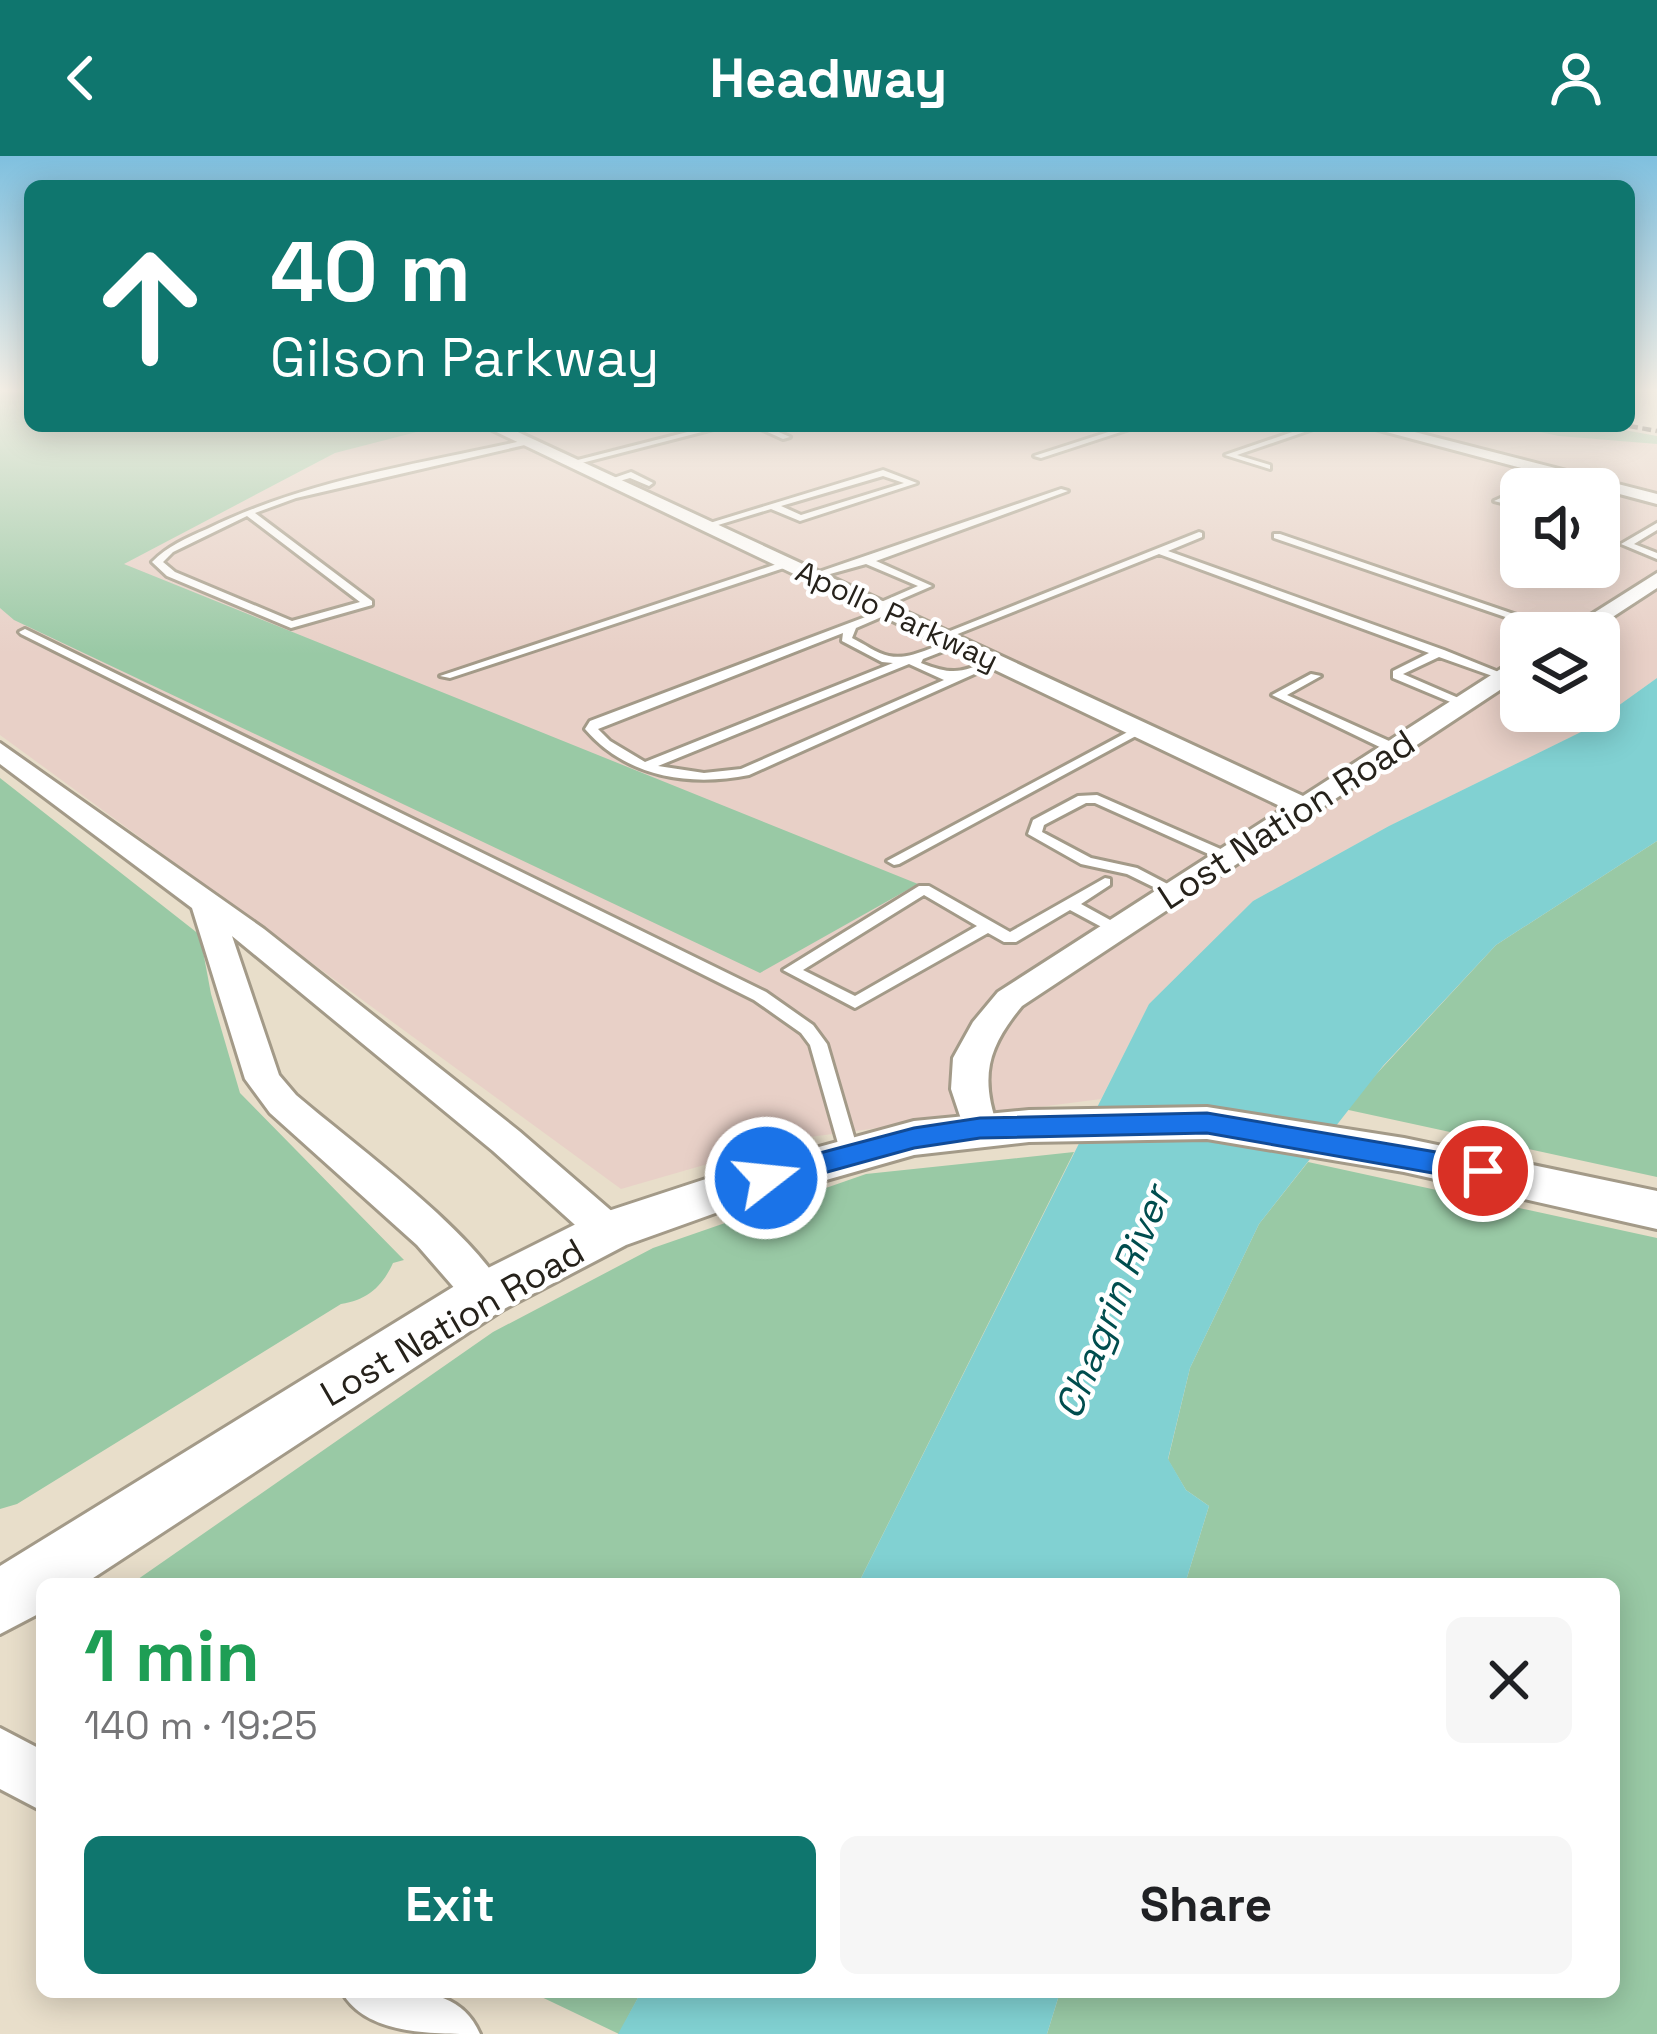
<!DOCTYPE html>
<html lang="en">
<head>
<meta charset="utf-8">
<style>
	:root { --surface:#fff; --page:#f6f6f6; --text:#202124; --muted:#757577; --accent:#0f766e }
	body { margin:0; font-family:"Space Grotesk",sans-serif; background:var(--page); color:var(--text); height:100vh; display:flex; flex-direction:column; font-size:45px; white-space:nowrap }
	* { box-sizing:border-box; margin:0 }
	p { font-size:39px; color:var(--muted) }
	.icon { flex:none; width:66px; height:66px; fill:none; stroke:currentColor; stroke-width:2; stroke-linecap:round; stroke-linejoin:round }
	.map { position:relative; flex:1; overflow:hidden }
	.side { position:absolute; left:36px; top:1422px; width:1584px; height:420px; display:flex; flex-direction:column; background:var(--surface); border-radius:18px; box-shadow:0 6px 30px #0003 }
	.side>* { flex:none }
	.banner { position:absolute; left:24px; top:24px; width:1611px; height:252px; border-radius:18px; box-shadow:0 6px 30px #0003; background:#0f766e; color:#fff; overflow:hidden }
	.buttons { position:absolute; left:1500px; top:312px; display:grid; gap:24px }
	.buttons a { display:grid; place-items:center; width:120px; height:120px; border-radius:18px; background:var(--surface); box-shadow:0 6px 30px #0003; font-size:60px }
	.pin { position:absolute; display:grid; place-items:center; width:102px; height:102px; color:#fff; margin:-51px; border:6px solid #fff; border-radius:50%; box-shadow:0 3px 12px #0007 }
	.me { position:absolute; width:132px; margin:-66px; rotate:74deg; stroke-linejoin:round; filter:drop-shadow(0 0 9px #0008) }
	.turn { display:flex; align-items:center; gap:42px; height:252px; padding:0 48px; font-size:54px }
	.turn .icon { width:156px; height:156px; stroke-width:2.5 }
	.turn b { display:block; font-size:84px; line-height:102px }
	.round { display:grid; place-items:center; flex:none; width:126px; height:126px; border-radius:18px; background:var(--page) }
	.summary { display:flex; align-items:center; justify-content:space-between; height:204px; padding:0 48px }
	h1 { font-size:72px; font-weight:600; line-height:90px; color:#1e9e55 }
	.cta { display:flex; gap:24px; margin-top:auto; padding:24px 48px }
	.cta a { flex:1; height:138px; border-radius:18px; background:var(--accent); color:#fff; font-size:48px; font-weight:600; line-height:138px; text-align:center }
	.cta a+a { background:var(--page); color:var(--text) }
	header { display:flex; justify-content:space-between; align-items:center; height:156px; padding:0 48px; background:var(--accent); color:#fff; font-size:54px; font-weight:600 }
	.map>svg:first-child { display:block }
	.industrial { fill:#e8d0c7; fill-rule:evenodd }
	.green { fill:#99c9a5 }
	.water { fill:#81d1d2 }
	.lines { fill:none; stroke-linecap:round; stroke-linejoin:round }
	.service-casing { stroke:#a39a88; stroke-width:6 }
	.minor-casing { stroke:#a39a88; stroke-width:6 }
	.tertiary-casing { stroke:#a39a88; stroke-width:6 }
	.service { fill:#fff; fill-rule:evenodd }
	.minor { fill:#fff; fill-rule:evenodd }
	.tertiary { fill:#fff; fill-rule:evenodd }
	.rail { stroke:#454037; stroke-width:4.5; stroke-dasharray:9 4.5; stroke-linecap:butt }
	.route { fill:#1a73e8; stroke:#114b97; stroke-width:3 }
	.labels { text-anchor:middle; stroke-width:9; stroke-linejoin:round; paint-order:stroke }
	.far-street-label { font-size:30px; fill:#26221b; stroke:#fff }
	.street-label { font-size:36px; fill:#26221b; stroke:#fff }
	.water-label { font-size:39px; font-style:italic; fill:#004d4e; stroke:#fff }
</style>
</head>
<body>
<header><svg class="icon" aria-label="back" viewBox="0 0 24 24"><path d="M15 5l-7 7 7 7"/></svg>Headway<svg class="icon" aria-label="person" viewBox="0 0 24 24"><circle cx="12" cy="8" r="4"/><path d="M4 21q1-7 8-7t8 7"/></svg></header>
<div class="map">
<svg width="1657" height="1878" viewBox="0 0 1657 1878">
	<rect width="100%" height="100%" fill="#e8deca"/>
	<path class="industrial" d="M440,270H1602L1657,280V522L1583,575L1389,670L1253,745L1149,848L1101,943L794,983L621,1033L0,579V452L123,408L335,297ZM1521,333H1599V411H1521ZM1521,477H1599V555H1521Z"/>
	<path class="green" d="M0,235L30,238V270H440L335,297L124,408L918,728L760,817L14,464L0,452Z
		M1510,270H1602L1657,280V288L1559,280Z
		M0,622L200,779L211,838L240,937L404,1104L393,1107C382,1131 367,1144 341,1148L17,1348L0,1353Z
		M1657,685V1021L1344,953L1496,789Z
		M1074,996L858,1428H131L493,1176L653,1092L866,1018Z
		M1308,1006L1657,1082V1878H1047L1060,1836H1614V1428H1185L1209,1350L1186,1334L1168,1304L1190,1212L1259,1068Z
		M531,1836H641L619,1878Z"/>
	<path class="water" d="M1657,522V685L1496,789L1383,910L1259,1068L1190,1212L1168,1303L1186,1334L1209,1350L1185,1428H858L1149,848L1253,745L1389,670L1583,575Z
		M641,1836H1060L1047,1878H618Z"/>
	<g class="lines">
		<defs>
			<path id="service" d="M711,270H725L570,310L566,307Z
				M754,270H765L790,281L783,283Z
				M1127,270H1139L1041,302L1034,300Z
				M1310,270H1322L1237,299L1270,309V313L1225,299Z
				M526,284L529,288L296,342L255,357L372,445V449L291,472L167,420L152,406C168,390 186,382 207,373C306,324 419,308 526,284ZM247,360L360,446L292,465L175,416L163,406L173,396Z
				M883,314L917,327L800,365L771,353L705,373L700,370ZM883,320L904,327L801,359L781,350Z
				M1560,315L1563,320L1533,333H1521V338L1502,347L1494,345Z
				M631,316L653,327L649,330L630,322L609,328L605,325Z
				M1061,333L1068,335L876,405L932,430L881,452L872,450L918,430L866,408L812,423L807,420Z
				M1657,367V374L1634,388L1657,397V403L1621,388Z
				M1199,376L1202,377V381L1168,395L1444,494L1511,521L1501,523L1439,501L1403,518L1470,547L1460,550L1393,522V515L1429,497L1159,398L945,483L935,481Z
				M1274,378H1280L1569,477H1552L1274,382Z
				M786,405L790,406V410L450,522L440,520Z
				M884,454L893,456L856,472L852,482C863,487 877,498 889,500C914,505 936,486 959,485V489L923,503L921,507C956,521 962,515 995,503L1001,506L749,619C689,631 626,621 585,573L590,565ZM843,477L842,485L882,506L893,507L645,606L610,585L598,573ZM909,508L944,524L741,613L704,617L658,610Z
				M25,473L766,836L813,869L827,888L859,998L857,1003H843L841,998L810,889L801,877L754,844L21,478L19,476Z
				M1311,518L1321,520L1287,539L1398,589V595H1388L1272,539Z
				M1137,571L1147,574L899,708L894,709L887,705Z
				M1097,639L1232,698L1234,701L1227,705L1222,704L1095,647H1086L1044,669L1042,676L1091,702L1137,712L1179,734V740L1174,741L1127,718L1081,708L1028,678L1033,664L1078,640Z
				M1105,722L1110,723V729L1081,748L1121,770L1124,773L1121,776H1111L1070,754L1016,786H1004L988,777L855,852L783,814L919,730H929L1010,776ZM924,739L977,770L855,840L803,814Z"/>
			<path id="minor" d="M484,270H505L1303,640L1513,505L1521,503V520L1022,850C987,892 980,921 998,972L993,981L980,985L967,981L951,933L953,902L973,866L998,836L1284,652Z
				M1364,270H1391L1657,338V348Z
				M1657,417V432L1588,477H1562Z
				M0,587L264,773L519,975L622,1064L628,1075L622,1086L608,1091L594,1086L493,995L232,780L279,919L296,939C352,987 475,1076 506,1138L500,1150L485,1155L470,1150L417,1089L270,957L245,923L192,752L0,608Z
				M0,1572L42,1594V1655L0,1633Z
				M342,1836C392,1836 457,1823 480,1878C429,1878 365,1878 342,1836Z"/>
			<path id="tertiary" d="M1207,951L1404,982L1657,1035V1073L1404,1016L1207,983L1029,986L914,999L735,1050L626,1089L504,1153L84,1428H42V1456L0,1478V1410L466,1123L590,1061L724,1017L914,965L1029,954Z"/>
		</defs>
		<use href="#service" class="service-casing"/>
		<use href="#minor" class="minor-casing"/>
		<use href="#tertiary" class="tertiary-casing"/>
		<use href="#service" class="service"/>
		<use href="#minor" class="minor"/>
		<use href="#tertiary" class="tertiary"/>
		<path class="rail" d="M1629,270L1657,275"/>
	</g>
	<linearGradient id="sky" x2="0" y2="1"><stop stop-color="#7fc0df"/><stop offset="0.47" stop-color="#f5f0e7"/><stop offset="1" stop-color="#f5f0e7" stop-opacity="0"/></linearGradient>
	<rect width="1657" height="498" fill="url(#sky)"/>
	<path class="route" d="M1207,957L1483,1004L1497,1015L1483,1026L1207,977L980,982L914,992L766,1033L756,1029L752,1022L756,1014L914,972L980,962Z"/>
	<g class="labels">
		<g class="far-street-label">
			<text transform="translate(897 460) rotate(25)" y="10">Apollo Parkway</text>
		</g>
		<g class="street-label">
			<text transform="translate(1286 663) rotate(-33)" y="13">Lost Nation Road</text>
			<text transform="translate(452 1166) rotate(-30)" y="13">Lost Nation Road</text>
		</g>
		<g class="water-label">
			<text transform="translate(1112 1146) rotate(-68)" y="14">Chagrin River</text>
		</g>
	</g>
</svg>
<div class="buttons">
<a><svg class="icon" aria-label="sound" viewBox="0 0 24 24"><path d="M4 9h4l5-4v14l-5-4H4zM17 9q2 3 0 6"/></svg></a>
<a><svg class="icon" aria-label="layers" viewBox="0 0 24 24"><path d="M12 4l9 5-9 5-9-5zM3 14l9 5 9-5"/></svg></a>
</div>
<div class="pin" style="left:1483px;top:1015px;background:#d93025"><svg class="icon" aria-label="arrive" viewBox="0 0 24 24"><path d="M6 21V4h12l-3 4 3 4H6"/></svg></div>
<svg class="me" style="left:766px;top:1022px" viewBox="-20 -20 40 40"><circle r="17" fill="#1a73e8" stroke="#fff" stroke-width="3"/><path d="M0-11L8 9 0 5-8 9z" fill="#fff"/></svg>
<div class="banner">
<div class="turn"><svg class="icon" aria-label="ahead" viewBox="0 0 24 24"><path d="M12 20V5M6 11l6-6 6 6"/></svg><div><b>40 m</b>Gilson Parkway</div></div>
</div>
<section class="side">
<div class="summary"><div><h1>1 min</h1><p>140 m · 19:25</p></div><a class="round"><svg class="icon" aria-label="close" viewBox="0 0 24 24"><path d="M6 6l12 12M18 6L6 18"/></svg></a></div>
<div class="cta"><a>Exit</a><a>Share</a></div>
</section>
</div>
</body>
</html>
